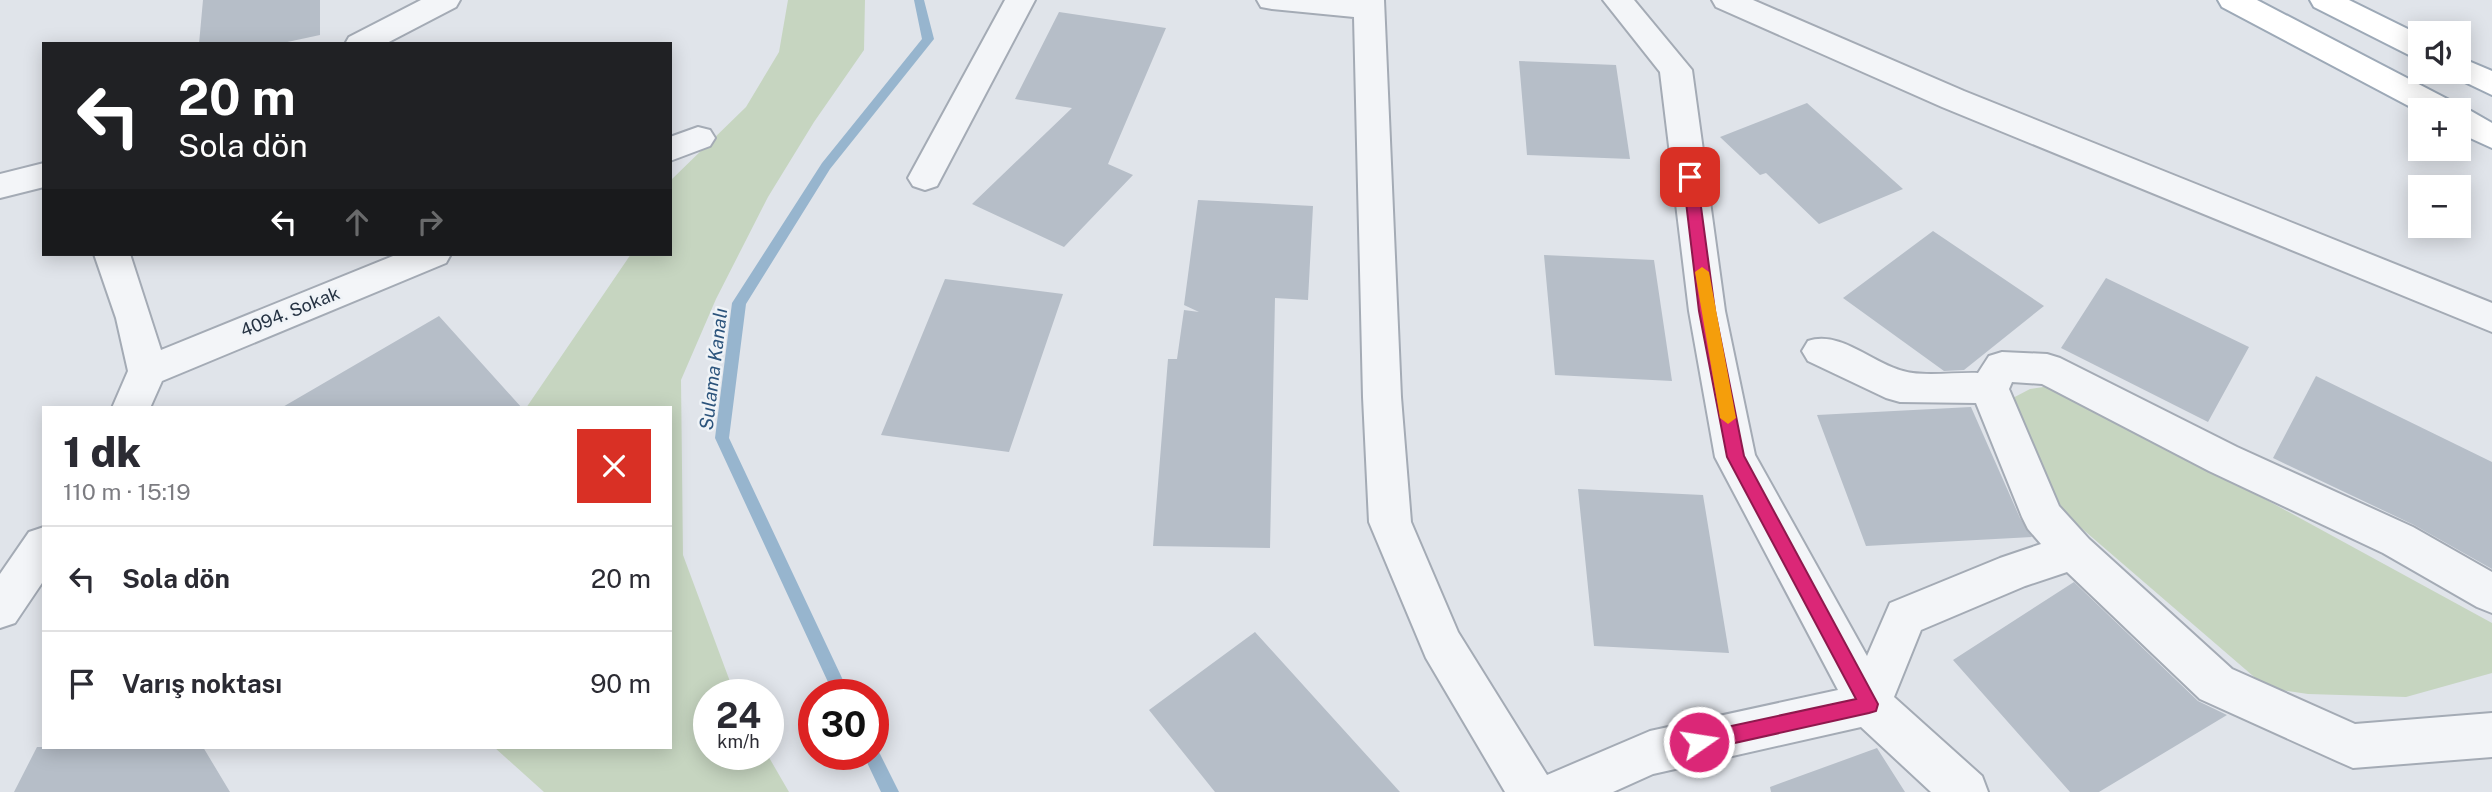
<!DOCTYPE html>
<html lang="tr">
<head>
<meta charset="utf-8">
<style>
	:root { --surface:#fff; --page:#f2f2f3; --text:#2b2b33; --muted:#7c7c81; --line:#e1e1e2 }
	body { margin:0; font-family:"Public Sans",sans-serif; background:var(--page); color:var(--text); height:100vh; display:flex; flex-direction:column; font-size:26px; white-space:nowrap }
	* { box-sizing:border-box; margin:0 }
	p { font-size:23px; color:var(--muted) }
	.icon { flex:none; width:38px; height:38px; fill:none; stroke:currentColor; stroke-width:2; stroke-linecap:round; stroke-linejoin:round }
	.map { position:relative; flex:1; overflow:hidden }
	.side { position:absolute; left:42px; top:406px; width:630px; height:343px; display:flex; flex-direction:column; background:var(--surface); border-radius:0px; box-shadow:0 4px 18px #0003 }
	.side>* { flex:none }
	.hud { position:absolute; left:42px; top:42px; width:630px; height:214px; border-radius:0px; box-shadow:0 4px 18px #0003; background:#202124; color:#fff; overflow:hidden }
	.fabs { position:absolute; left:2408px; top:21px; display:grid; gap:14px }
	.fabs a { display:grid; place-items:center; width:63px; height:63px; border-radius:0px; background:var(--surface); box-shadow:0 4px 18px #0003; font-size:35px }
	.speed { position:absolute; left:693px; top:679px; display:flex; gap:14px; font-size:35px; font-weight:700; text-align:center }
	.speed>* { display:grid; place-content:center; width:91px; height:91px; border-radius:50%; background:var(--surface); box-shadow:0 4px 18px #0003; line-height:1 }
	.speed small { font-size:18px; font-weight:400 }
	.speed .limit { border:10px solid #d22; background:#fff; color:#111 }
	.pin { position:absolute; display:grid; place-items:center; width:60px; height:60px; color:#fff; margin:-30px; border-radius:14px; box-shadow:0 4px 10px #0006 }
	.me { position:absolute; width:77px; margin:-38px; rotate:77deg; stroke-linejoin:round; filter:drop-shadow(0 0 5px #0008) }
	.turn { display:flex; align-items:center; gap:24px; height:147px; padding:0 21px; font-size:32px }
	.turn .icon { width:91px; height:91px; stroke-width:2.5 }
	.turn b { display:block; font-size:49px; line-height:60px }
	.lanes { display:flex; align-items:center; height:66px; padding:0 21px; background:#0003; justify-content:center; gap:35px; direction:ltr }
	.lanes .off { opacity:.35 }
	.round { display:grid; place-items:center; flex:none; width:74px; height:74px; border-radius:0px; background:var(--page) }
	.head { display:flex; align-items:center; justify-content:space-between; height:119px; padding:0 21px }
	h1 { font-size:42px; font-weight:800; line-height:52px }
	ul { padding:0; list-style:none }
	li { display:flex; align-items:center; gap:21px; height:105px; padding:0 21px; border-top:2px solid var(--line) }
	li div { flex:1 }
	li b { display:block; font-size:26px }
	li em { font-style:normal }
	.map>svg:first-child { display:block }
	.green { fill:#c6d5c0 }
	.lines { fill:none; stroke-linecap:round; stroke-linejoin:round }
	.stream { fill:#97b5ce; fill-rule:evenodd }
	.building { fill:#b6bec8 }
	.minor-casing { stroke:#a4abb5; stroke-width:4 }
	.major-casing { stroke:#9da9b7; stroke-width:4 }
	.minor { fill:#f3f5f8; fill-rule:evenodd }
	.major { fill:#fff; fill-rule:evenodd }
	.route { fill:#db2777; stroke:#8e194d; stroke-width:2 }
	.slow { fill:#f59e0b }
	.labels { text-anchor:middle; stroke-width:5; stroke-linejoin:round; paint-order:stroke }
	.street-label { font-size:18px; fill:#263343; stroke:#eff3f7 }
	.water-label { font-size:19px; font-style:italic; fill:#2c547c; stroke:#eff3f7 }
</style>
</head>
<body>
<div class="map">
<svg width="2492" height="792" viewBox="0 0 2492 792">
	<rect width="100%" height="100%" fill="#e0e4ea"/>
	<path class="green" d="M788,0H865L864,50L814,122L768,197L716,299L681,380L683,555L735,695H709V754H767L789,792H544L494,747H670V408H526L631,254H670V181L746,107L779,52Z
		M2056,385L2492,623V673L2406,697L2308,694L2267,688L2029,483L2009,400L2030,389Z"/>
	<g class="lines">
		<path class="stream" d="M914,0H924L934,39L830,169L746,304L729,438L850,695H834L715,438L732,303L822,163L922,39Z
			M873,747L877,748L899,792H881L863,754H873Z"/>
	</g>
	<path class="building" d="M203,0H320V35L278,44H199Z
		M1059,12L1166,28L1108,164L1133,175L1064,247L972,204L1072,108L1015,99Z
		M1519,61L1616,65L1630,159L1527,155Z
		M1807,103L1903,189L1819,224L1766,173L1760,175L1720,137Z
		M1198,200L1313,206L1308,300L1275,298L1270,548L1153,546L1168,359H1177L1184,310L1199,312L1184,305Z
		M1933,231L2044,306L1964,370L1944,371L1843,298Z
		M1544,255L1654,260L1672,381L1555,375Z
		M2106,278L2249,347L2208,422L2061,348Z
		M945,279L1063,294L1009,452L881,435Z
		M439,316L522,408H281Z
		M2316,376L2492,462V569L2414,525L2273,458Z
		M1971,407L2020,518L2032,537L1866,546L1817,415Z
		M1578,489L1703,495L1729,653L1594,646Z
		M2074,582L2198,701L2227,715L2099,792H2070L1953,660Z
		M1255,632L1400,792H1215L1149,710Z
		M37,747H203L230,792H14Z
		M1877,748L1905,792H1771L1770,787Z"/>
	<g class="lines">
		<defs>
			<path id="minor" d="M421,0H460L456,7L385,44H345L349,37Z
				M1005,0H1035L937,186L925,190L913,186L908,178Z
				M1257,0H1384L1401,397L1411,522L1458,632L1547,775L1650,731L1838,690L1715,457L1689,311L1660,72L1603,0H1634L1692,70L1725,311L1755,455L1867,656L1890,603L2000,558L2041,544L2028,529L2022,517L1976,403L1900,402L1886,398L1808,361L1802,351L1808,341C1840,330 1872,363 1903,371C1923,377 1957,372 1978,373L1989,356L2002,352L2047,354L2060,358L2237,447L2413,527L2492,572V613L2477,607L2383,553L2209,471L2042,384L2012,382L2009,389L2059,506L2089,539L2232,669L2355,724L2492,713V757L2353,768L2337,761L2200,699L2067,572L2025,586L1921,630L1894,697L1982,776L1988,792H1931L1861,727L1653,774L1613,792H1505L1426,658L1369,522L1363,397L1354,17L1272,9L1261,7Z
				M1712,0H1753L1964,91L2492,303V332L1942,107L1716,7Z
				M698,127L710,130L715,138L710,146L670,161V137Z
				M44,163V187L0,198V174Z
				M94,254H130L161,350L398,254H451L446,263L162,381L150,408H112L128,371L116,318Z
				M44,527V580L15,623L0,628V574L29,532Z"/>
			<path id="major" d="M2218,0H2257L2453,102L2457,108L2471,111L2492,123V148L2459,133V110L2420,112L2222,7Z
				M2310,0H2349L2420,35V58L2409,55L2314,7Z
				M2459,57L2492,71V95L2448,74L2446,72H2459Z"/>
		</defs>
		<use href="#minor" class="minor-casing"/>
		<use href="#major" class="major-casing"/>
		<use href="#minor" class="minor"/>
		<use href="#major" class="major"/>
	</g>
	<path class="route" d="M1690,172L1697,177L1715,311L1744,456L1878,704L1876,711L1869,713L1699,751L1692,749L1689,742L1692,736L1699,733L1856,699L1727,457L1699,311L1683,177Z"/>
	<path class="slow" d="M1702,267L1709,272L1736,418L1728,424L1720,418L1695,272Z"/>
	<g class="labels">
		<g class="street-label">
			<text transform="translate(290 312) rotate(-22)" y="6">4094. Sokak</text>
		</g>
		<g class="water-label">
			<text transform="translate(713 369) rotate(-83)" y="7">Sulama Kanalı</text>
		</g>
	</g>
</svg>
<div class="fabs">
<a><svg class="icon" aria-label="sound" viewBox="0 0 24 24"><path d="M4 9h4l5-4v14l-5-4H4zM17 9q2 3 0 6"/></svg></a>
<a>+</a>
<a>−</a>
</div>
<div class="speed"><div>24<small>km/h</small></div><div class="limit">30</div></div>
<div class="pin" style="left:1690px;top:177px;background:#d93025"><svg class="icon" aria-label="arrive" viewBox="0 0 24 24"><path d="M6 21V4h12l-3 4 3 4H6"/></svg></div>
<svg class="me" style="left:1699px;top:742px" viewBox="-20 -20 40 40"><circle r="17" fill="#db2777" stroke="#fff" stroke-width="3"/><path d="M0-11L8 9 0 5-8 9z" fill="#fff"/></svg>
<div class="hud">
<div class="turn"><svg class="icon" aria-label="left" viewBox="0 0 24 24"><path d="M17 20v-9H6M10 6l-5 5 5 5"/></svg><div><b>20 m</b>Sola dön</div></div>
<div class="lanes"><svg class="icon" aria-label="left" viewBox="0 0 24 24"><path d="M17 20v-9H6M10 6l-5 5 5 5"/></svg><svg class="icon off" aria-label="ahead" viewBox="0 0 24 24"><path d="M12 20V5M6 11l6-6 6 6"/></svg><svg class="icon off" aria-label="right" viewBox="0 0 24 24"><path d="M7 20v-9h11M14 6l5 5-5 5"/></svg></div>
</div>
<section class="side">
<div class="head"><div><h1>1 dk</h1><p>110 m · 15:19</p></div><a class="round" style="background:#d93025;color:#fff"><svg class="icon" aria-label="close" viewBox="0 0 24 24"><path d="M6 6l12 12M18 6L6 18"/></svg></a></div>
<ul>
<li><svg class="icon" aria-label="left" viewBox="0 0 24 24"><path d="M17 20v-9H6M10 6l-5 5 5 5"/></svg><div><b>Sola dön</b></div><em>20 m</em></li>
<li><svg class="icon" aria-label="arrive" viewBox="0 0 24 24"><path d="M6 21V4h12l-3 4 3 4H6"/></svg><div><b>Varış noktası</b></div><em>90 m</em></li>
</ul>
</section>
</div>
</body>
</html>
